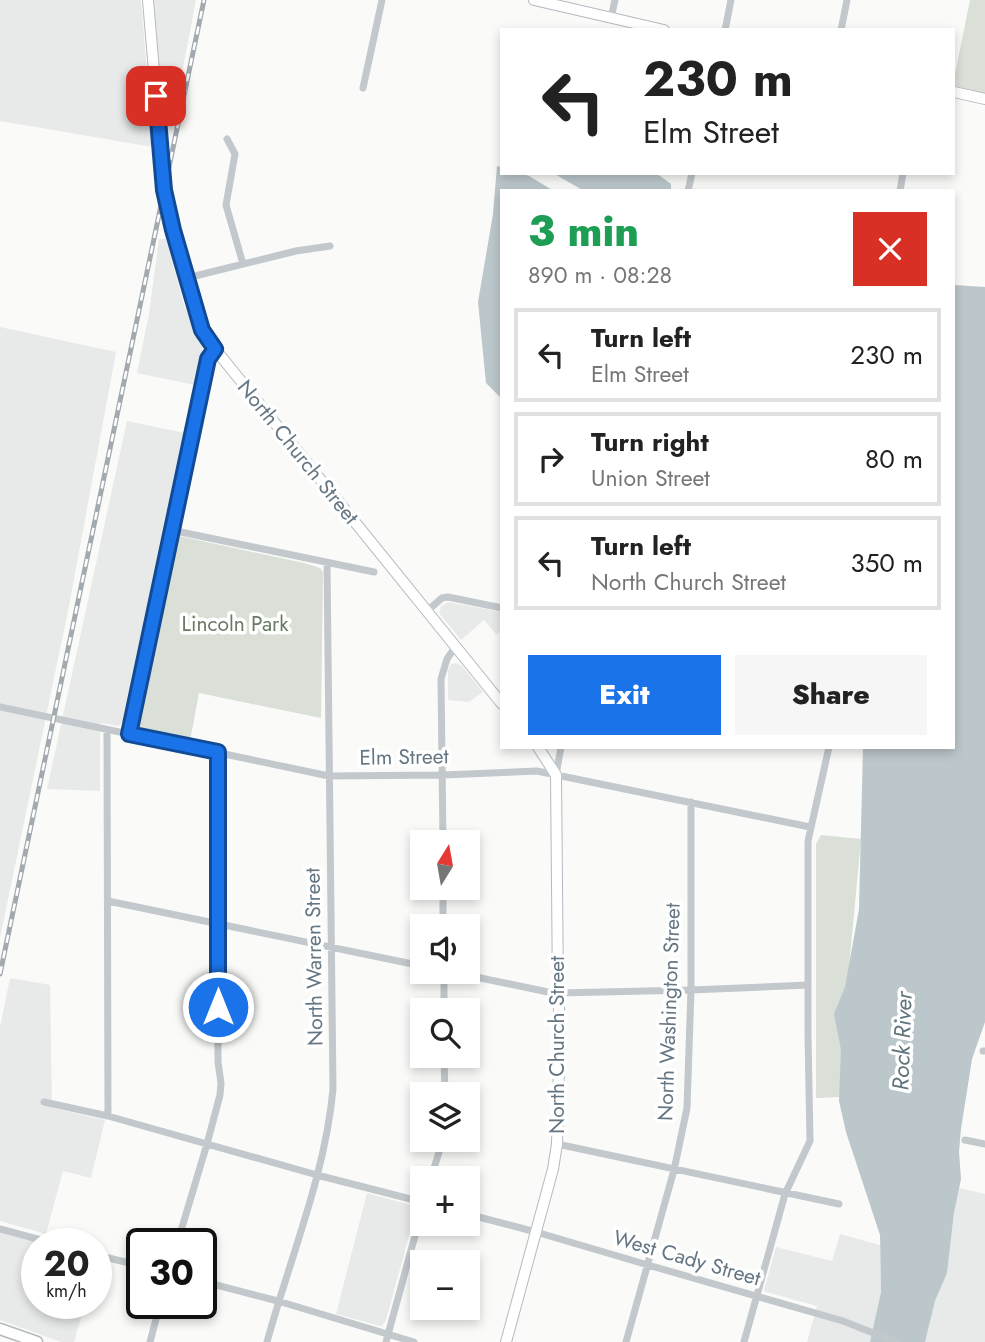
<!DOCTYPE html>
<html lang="en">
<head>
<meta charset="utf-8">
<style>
	:root { --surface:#fff; --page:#f6f6f6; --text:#222; --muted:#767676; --line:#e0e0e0; --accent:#1a73e8 }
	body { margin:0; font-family:Jost,sans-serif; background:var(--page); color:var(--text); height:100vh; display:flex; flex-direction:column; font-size:26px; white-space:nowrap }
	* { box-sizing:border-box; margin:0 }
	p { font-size:23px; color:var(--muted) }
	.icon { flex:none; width:38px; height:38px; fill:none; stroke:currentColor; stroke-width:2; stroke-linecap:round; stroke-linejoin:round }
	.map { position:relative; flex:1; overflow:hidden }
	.side { position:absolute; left:500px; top:189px; width:455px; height:560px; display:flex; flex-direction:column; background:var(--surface); border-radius:0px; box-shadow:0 4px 10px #0003 }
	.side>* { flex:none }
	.hud { position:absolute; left:500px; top:28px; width:455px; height:147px; border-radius:0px; box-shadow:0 4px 10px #0003; background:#fff; color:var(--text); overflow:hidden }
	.needle { width:46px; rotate:11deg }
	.controls { position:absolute; left:410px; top:830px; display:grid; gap:14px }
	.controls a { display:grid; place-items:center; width:70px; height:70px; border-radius:0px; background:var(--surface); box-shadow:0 4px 10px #0003; font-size:35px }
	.speed { position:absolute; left:21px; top:1228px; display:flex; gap:14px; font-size:35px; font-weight:700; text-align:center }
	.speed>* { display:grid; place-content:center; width:91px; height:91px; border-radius:50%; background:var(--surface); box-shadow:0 4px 10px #0003; line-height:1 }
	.speed small { font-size:18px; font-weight:400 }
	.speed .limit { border:4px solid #111; border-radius:10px; background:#fff; color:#111 }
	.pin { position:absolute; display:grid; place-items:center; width:60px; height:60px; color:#fff; margin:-30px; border-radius:14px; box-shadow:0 4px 10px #0006 }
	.me { position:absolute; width:77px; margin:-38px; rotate:0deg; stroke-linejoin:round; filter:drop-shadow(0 0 5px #0008) }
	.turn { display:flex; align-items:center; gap:24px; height:147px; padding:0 28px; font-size:32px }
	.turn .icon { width:91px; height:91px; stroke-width:2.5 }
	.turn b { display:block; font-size:49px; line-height:60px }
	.round { display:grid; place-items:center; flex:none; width:74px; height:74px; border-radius:0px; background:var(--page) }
	.summary { display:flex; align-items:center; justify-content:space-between; height:119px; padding:0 28px }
	h1 { font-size:42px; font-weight:800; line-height:52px; color:#1e9e55 }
	.primary-button { display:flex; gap:14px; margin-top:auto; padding:14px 28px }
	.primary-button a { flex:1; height:80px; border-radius:0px; background:var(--accent); color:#fff; font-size:28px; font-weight:800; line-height:80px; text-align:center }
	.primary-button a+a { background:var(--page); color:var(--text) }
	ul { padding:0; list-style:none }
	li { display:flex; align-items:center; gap:21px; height:94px; margin:0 14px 10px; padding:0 14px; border:4px solid var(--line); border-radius:0px }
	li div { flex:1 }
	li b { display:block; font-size:26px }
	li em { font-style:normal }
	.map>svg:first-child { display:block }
	.built { fill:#e8e9e9 }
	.green { fill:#dadfd7 }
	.water { fill:#bbc7cb }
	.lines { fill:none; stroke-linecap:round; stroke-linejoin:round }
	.secondary-casing { stroke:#b3babf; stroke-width:12 }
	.primary-casing { stroke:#b5babe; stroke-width:13 }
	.street { stroke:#c3c8cc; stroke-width:7 }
	.secondary { stroke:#fff; stroke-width:10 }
	.primary { stroke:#fff; stroke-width:10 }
	.rail-casing { stroke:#a2aab0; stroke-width:5 }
	.rail { stroke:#fff; stroke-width:2.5; stroke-dasharray:8; stroke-linecap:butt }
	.route-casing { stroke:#114b97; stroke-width:18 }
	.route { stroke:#1a73e8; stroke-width:12 }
	.labels { text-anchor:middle; stroke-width:7; stroke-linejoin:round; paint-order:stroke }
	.street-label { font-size:21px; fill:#657683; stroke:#fff }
	.park-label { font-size:21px; fill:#687a64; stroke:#fff }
	.water-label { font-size:23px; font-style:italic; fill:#60757c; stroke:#fff }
</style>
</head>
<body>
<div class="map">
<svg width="985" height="1342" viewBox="0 0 985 1342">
	<rect width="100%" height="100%" fill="#fafaf8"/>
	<path class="built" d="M0,0H141L153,147L0,121Z
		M154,0H196L175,109L163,112Z
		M159,239H166L185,308L202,346V351L195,385L137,373L149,314Z
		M0,327L116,352L69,606L0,938Z
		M127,421L185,433L125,718L119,726L100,723V791L47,789Z
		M448,602L502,612V631L497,635L484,620L461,640L439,613L441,606Z
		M456,663L462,666L483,692L469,702L448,700V670L451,664Z
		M10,978L50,985L52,1108L105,1120L91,1178L63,1171L46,1234L0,1221V1027Z
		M959,1188L985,1194V1342H925L935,1301L947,1273L954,1213Z
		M367,1193L411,1205L416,1210L386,1320L382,1326H380L336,1314Z
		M0,1232L43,1244H37V1304H85L74,1342H61L0,1320Z
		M840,1234L880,1245L881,1292L870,1342H807L817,1306L766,1292L764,1290L776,1247L832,1261Z"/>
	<path class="green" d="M970,0H985V93L954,86V79Z
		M179,536L304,563L320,568L323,572L321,718L199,693L190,741L143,732C138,729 138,726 138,721L172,543L174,538Z
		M821,835L861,839L847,988L840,1097L816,1098V844Z"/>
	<path class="water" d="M497,166L502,167V173H521L529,176L554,191H502V399L486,383L478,302L493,214Z
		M553,173H656L671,184V191H584Z
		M954,285L985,287V1022L972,1059L961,1129L959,1152L961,1179L954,1213L947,1273L935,1301L925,1342H870L881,1292L880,1235L846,1132L839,1101L841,1050L834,1014L845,987L859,909L863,747H954Z"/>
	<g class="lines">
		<defs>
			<path id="secondary" d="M148,0L164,190L173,230L202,330L215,349L502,704
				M534,0L664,30
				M954,92L985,99
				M506,1342L553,1169L557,1144L560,1026L558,993L556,775L538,747"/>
			<path id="primary" d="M0,1329L37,1342"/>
		</defs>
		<use href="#secondary" class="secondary-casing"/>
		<use href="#primary" class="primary-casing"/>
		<path class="street" d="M611,18L615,0
			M725,30L731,0
			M841,30L847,0
			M363,88L382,0
			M227,139L235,154L226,205L243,264
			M688,191L692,173
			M900,191L903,173
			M187,278L296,251L330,246
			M171,530L374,572
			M427,611L442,598L448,597L502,608
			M0,707L329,776L443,775L537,771L810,827
			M107,730L108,1116
			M129,734L208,359L215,349
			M556,775L561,747
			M443,842L441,679L447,659L455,647
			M443,887V926
			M108,901L422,966
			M444,971V1010
			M447,971L548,992L558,993L691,990L808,985
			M983,1051H985
			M444,1055L445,1094
			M44,1102L108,1116L317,1175L422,1202
			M965,1140L985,1144
			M557,1144L839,1204
			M431,1178L443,1139
			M467,1214L536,1232L648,1265L843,1321L896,1342
			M0,1229L56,1244
			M177,1244L207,1144L220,1095L221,1083L218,1062L217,752
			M96,1255L142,1266
			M201,1281L278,1301L414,1342
			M150,1342L160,1304
			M267,1342C290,1258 325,1176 333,1089L327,563
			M386,1342L422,1210
			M626,1342L674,1170L687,1108L691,990V802
			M744,1342L785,1194L810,1141L808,1036V841L829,747"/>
		<use href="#secondary" class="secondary"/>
		<use href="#primary" class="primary"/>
		<defs>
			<path id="rail" d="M0,974L204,0"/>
		</defs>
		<use href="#rail" class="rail-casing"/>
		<use href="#rail" class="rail"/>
	</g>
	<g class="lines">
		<defs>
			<path id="route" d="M156,96L164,190L173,230L202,330L215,349L208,359L129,734L218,752V1007"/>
		</defs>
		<use href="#route" class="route-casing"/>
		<use href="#route" class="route"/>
	</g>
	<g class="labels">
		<g class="street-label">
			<text transform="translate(298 452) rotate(51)" y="7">North Church Street</text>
			<text transform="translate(404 757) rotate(-1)" y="7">Elm Street</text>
			<text transform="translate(314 957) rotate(-91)" y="7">North Warren Street</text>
			<text transform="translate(669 1012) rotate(-88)" y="7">North Washington Street</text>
			<text transform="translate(557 1045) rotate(-90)" y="7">North Church Street</text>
			<text transform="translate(687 1258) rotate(16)" y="7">West Cady Street</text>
		</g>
		<g class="park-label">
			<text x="235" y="631">Lincoln Park</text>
		</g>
		<g class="water-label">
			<text transform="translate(902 1041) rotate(-88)" y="8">Rock River</text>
		</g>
	</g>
</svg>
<div class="controls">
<a><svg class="needle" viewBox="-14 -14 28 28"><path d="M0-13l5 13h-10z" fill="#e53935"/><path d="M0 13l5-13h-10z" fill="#767676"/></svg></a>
<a><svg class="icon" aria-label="sound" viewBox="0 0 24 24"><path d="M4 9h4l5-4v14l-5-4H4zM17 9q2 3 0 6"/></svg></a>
<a><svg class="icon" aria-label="search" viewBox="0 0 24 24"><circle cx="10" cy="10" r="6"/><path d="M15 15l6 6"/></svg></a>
<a><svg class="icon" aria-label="layers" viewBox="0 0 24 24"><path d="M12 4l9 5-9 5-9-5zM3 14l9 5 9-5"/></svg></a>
<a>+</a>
<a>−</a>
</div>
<div class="speed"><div>20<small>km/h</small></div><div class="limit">30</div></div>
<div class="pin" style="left:156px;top:96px;background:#d93025"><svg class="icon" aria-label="arrive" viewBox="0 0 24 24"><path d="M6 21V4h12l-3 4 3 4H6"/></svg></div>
<svg class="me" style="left:218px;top:1007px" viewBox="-20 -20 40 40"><circle r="17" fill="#1a73e8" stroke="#fff" stroke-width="3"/><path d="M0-11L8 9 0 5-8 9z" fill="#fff"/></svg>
<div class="hud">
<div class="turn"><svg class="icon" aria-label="left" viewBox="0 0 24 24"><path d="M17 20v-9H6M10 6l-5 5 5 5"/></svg><div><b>230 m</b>Elm Street</div></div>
</div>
<section class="side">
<div class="summary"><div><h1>3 min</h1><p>890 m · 08:28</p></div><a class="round" style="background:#d93025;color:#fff"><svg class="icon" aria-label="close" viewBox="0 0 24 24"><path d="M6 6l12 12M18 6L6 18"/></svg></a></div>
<ul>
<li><svg class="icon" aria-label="left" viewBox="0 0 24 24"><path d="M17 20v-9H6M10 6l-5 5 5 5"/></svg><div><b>Turn left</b><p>Elm Street</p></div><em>230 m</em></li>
<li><svg class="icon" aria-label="right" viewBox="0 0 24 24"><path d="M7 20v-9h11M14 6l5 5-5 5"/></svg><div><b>Turn right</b><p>Union Street</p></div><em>80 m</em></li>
<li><svg class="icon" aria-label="left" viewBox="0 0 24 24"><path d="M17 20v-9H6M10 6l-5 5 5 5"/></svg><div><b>Turn left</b><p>North Church Street</p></div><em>350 m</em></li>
</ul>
<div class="primary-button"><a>Exit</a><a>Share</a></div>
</section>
</div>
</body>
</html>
